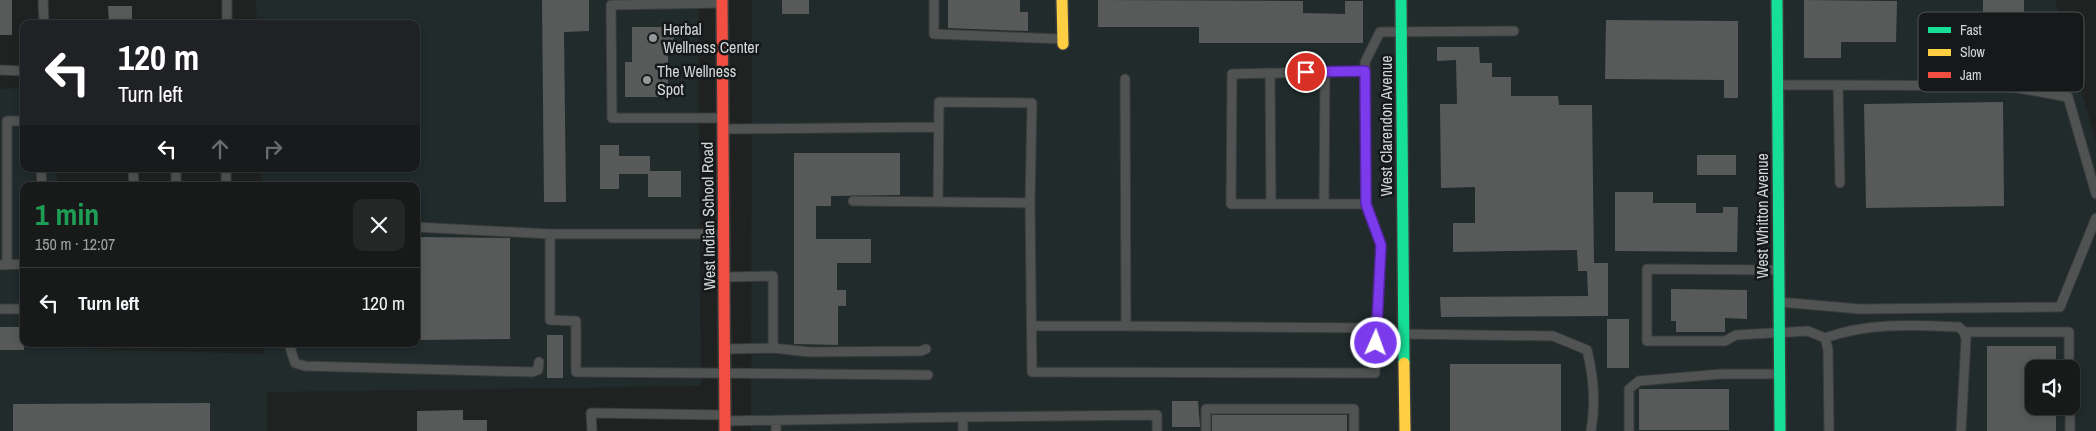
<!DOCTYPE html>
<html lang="en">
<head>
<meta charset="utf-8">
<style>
	:root { --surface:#181a1a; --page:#252727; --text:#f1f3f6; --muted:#9fa1a2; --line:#363839 }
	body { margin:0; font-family:"Archivo Narrow",sans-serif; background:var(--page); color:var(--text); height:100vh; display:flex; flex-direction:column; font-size:19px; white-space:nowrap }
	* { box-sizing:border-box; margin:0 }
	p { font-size:16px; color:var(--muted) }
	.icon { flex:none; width:28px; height:28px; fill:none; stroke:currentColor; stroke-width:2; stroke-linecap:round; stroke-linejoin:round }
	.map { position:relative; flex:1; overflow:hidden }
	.sheet { position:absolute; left:20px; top:182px; width:400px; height:165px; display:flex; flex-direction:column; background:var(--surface); border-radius:10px; box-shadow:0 2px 8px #0003,0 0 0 1px var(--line) }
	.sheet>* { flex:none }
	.banner { position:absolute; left:20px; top:20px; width:400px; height:152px; border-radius:10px; box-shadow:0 2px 8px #0003,0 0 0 1px var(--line); background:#202124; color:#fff; overflow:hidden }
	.fabs { position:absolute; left:2025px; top:360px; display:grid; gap:10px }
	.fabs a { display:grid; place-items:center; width:55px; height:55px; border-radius:10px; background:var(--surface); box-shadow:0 2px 8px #0003,0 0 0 1px var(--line); font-size:25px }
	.pin { position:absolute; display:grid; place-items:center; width:42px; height:42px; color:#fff; margin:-21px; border:2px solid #fff; border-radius:50%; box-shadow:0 1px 5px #0007 }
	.me { position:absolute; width:55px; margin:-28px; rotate:2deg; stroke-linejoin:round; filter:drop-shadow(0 0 4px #0008) }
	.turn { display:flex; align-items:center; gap:18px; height:105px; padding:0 15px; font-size:22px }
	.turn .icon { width:65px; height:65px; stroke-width:2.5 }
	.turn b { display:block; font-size:35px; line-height:42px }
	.lanes { display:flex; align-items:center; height:48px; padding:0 15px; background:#0003; justify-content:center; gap:25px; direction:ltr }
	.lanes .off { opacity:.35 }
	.round { display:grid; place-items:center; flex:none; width:52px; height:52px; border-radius:10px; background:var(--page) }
	.summary { display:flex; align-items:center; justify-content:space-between; height:85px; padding:0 15px }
	h1 { font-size:30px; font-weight:700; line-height:38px; color:#1e9e55 }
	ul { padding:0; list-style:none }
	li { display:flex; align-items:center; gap:15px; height:70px; padding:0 15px; border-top:1px solid var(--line) }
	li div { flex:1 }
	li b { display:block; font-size:19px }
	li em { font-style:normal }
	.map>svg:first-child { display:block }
	.built { fill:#212b2c; fill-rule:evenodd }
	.building { fill:#585a5a }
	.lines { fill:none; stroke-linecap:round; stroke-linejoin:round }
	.lane-casing { stroke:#3a3c3c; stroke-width:11 }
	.fast-casing { stroke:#3a3c3c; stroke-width:14 }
	.slow-casing { stroke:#3a3c3c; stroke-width:14 }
	.jam-casing { stroke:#3a3c3c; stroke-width:14 }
	.lane { stroke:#515252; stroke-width:9 }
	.fast { stroke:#16e098; stroke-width:11 }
	.slow { stroke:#ffcf43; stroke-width:11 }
	.jam { stroke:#f24e42; stroke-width:11 }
	.route-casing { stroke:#51269a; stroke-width:12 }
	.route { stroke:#7c3aed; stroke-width:9 }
	.poi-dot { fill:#949797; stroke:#16191a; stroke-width:2 }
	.labels { text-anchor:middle; stroke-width:5; stroke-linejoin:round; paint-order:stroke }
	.poi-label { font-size:16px; fill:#d3d6d6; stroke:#16191a; text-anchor:start }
	.street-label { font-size:16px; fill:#d3d6d6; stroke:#16191a }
	.key { fill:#16191a; stroke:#4f5252; stroke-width:1 }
	.key-label { font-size:14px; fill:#d3d6d6 }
</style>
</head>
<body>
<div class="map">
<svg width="2096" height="431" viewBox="0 0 2096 431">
	<rect width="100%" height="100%" fill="#202222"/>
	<path class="built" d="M256,0H698L701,386L267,392V431H0V89L24,88V169H57V186H24V344H57L58,348L265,354V344H416V186H261V169H416V24H257Z
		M752,0H2055L2096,142V431H751ZM2034,369H2071V406H2034Z"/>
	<path class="building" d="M0,0H12V35H0Z
		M542,0H589V31L564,32L566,202H544Z
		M782,0H809V14H782Z
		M948,0H1020V12H1028V31L948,28Z
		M1098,0L1303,1V13L1345,14V1H1363V43H1199V27H1098Z
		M1804,0L1897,1L1896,42H1841V58H1804Z
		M1983,0H2024V39H1983Z
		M108,6H132V24H109Z
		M1606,20L1738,21V98H1724V80L1605,79Z
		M632,27H674L673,48H668V97H625V62H632Z
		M1437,47H1479L1480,63H1492V77H1511V96H1558L1559,105H1592L1594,263H1608V316L1441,317L1440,297L1588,296L1587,271H1578L1577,250L1453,252V223H1475V187L1441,188L1440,104H1457L1456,60L1437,61Z
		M2003,102L2004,206L1866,208L1864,104Z
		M600,145H619V156H650V171H681V197H648V174H619V189H600Z
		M794,153H900V195L831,196V206H816V239H871V263H837V290H846V306H838V345L794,344Z
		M1697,155H1736V175H1697Z
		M1615,192H1653V203H1696V213H1723V207H1738L1737,252L1615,251Z
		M416,237L510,238V339L416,340Z
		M1671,289L1747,290V319L1725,318V332H1676V321H1671Z
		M1607,319H1629V368H1607Z
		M0,327H24V350H0Z
		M547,335H563V378H547Z
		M1987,346H2056V369H2034V406H2056V431H1987Z
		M1450,364H1561V431H1450Z
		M1639,389H1729V430H1639Z
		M1172,401H1198L1200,427H1172Z
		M210,403V431H13V404Z
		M463,410V420H487V431H417V411Z
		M1212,415H1347V431H1212Z"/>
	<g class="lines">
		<defs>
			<path id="lane" d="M43,0L44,24
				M934,0V34L1063,39
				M227,24V0
				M0,70L24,71
				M1365,71L1232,74L1231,204H1366L1365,71V62L1380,32L1514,31
				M1270,73L1271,204
				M1778,85H1838L1840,183
				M1838,85L2007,86L2068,97L2096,194
				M721,118H612L611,5L722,3
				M724,129L939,127
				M41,169L42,186
				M133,169L134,186
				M176,186V169
				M226,186V169
				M853,201L1030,203L1032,103L939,102L938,202
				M1030,203L1032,372L1375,373L1376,328L1126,326L1125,79
				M1324,204L1325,72
				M1366,204L1381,245L1376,328
				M416,227L550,234
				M722,234H550V320L576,321V372L928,375
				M7,264V121H24
				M0,265L24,264
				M1778,270L1647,269V341H1725L1736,335L1808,331L1825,338L1828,349L1829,431
				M725,277L773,276V348L726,349
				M1779,302L1860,309L2060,307L2096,218
				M0,309H24
				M1032,326H1126
				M1964,332H2069V369
				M1405,334L1553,336L1587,350C1594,378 1596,403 1591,431
				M1825,338C1868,322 1914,325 1959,327L1964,332L1966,339L1961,431
				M289,344L295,363L305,366L532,372L538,370L539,362
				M773,348L810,352L921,351L926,349
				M2070,406V431
				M963,417L1157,415V431
				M725,421L963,417V431
				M592,431L591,413L725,415
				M776,431V420
				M1206,431V409H1354V431
				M1629,431V389L1639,381L1721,374H1779"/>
			<path id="fast" d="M1401,0L1404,363
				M1777,0L1780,431"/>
			<path id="slow" d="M1062,0L1063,44
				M1404,363L1405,431"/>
			<path id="jam" d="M722,0L725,431"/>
		</defs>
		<use href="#lane" class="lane-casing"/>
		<use href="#fast" class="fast-casing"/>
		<use href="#slow" class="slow-casing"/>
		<use href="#jam" class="jam-casing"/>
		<use href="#lane" class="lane"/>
		<use href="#fast" class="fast"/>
		<use href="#slow" class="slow"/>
		<use href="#jam" class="jam"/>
	</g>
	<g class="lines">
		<defs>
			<path id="route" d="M1306,72L1365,71L1366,204L1381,245L1376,343"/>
		</defs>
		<use href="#route" class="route-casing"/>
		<use href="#route" class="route"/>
	</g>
	<g class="poi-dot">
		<circle cx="653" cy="38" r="5"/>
		<circle cx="647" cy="80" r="5"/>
	</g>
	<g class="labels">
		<g class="poi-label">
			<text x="663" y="35">Herbal<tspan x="663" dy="18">Wellness Center</tspan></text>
			<text x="657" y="77">The Wellness<tspan x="657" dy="18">Spot</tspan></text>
		</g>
		<g class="street-label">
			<text transform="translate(1386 126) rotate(-90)" y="6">West Clarendon Avenue</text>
			<text transform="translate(708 216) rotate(-91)" y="6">West Indian School Road</text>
			<text transform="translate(1762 216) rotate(-90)" y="6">West Whitton Avenue</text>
		</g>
	</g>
	<rect x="1918" y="12" width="166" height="80" rx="8" class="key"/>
	<rect x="1928" y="27" width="23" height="6" fill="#16e098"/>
	<rect x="1928" y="49" width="23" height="7" fill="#ffcf43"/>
	<rect x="1928" y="72" width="23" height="6" fill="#f24e42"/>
	<g class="key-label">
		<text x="1960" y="35">Fast</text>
		<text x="1960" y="57">Slow</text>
		<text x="1960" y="80">Jam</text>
	</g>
</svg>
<div class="fabs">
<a><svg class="icon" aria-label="sound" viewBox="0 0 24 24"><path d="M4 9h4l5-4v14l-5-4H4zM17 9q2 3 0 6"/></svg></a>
</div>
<div class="pin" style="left:1306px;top:72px;background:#d93025"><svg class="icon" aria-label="arrive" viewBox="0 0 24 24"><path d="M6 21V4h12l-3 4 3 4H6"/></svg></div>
<svg class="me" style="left:1376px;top:343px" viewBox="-20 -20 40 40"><circle r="17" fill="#7c3aed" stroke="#fff" stroke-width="3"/><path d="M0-11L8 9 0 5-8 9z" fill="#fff"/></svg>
<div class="banner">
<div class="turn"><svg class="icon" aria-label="left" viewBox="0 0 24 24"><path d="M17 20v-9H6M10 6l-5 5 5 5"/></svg><div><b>120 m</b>Turn left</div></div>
<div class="lanes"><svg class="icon" aria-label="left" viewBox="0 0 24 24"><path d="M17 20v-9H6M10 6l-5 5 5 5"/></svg><svg class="icon off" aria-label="ahead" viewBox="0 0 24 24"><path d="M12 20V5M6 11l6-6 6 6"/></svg><svg class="icon off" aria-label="right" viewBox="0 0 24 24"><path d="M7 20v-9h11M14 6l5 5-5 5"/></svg></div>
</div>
<section class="sheet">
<div class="summary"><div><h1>1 min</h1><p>150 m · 12:07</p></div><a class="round"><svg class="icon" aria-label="close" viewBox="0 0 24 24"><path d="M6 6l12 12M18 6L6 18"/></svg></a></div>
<ul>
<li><svg class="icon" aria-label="left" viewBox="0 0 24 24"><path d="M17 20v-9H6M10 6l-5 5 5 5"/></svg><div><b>Turn left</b></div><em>120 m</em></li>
</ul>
</section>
</div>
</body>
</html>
